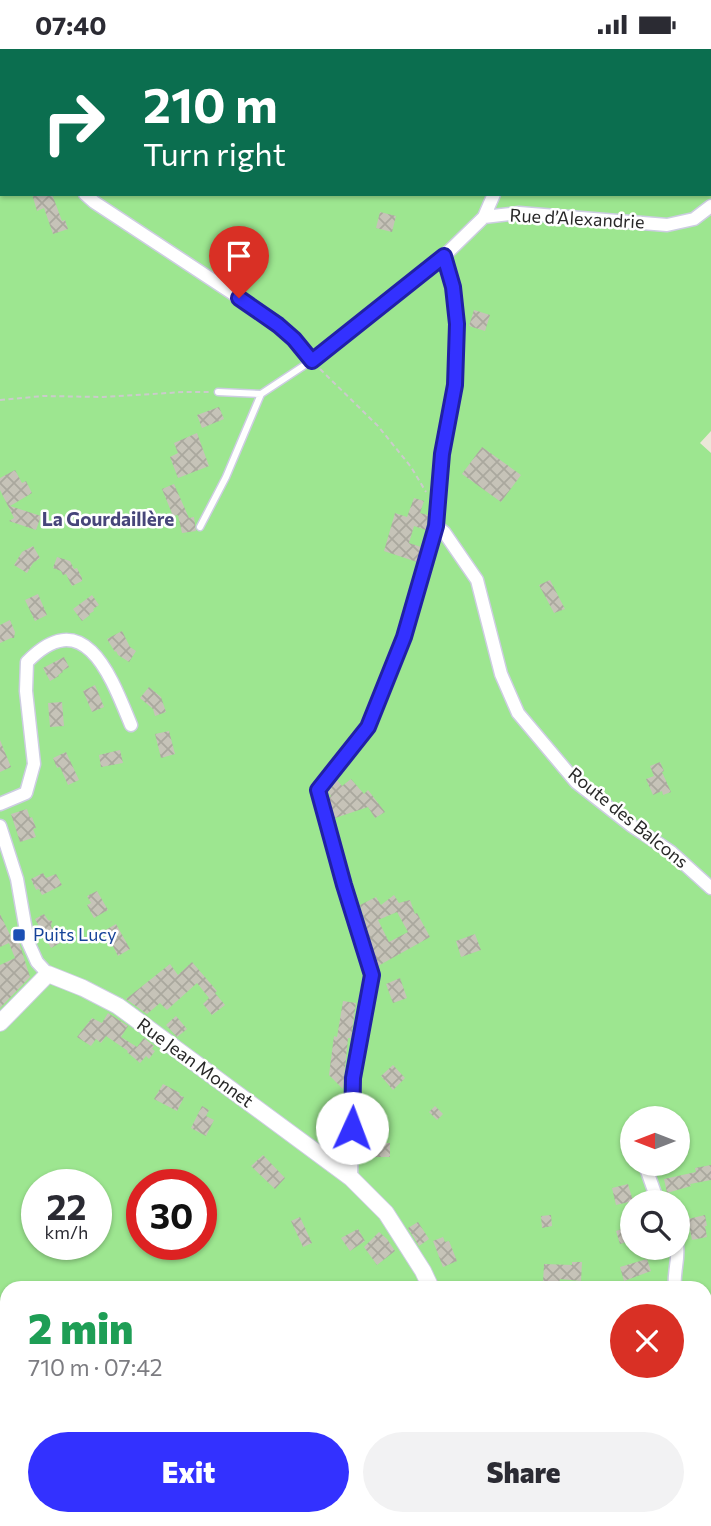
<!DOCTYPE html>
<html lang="en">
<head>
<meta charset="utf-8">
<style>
	:root { --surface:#fff; --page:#f2f2f3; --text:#2b2b33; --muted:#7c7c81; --accent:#3331ff }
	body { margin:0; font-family:Commissioner,sans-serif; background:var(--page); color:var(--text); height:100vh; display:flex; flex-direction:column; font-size:26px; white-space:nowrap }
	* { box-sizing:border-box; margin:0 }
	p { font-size:23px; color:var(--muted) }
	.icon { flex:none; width:38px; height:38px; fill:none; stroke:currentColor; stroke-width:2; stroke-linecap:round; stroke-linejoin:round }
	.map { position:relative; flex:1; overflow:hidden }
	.panel { position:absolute; left:0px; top:1232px; width:712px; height:245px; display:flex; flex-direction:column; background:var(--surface); border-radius:21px 21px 0 0; box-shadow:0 2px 5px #0004 }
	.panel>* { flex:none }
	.hud { position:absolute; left:0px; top:0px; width:712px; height:147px; box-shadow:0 2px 5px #0004; background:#0b6e4f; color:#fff; overflow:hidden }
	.needle { width:46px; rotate:270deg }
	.buttons { position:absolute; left:620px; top:1057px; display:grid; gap:14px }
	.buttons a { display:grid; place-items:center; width:70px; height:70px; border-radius:50%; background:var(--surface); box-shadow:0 2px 5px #0004; font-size:35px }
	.speed { position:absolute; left:21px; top:1120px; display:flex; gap:14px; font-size:35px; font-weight:700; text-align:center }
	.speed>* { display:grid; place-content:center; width:91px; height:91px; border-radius:50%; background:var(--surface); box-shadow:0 2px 5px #0004; line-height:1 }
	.speed small { font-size:18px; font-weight:400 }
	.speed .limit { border:10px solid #d22; background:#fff; color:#111 }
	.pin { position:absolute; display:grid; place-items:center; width:60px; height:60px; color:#fff; margin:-72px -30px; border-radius:50% 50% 50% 0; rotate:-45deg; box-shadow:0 0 7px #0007 }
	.pin .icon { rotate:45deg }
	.me { position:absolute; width:77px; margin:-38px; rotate:2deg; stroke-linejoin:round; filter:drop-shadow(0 0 5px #0008) }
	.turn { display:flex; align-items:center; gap:24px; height:147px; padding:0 28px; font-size:32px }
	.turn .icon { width:91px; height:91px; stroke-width:2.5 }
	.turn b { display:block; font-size:49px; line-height:60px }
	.round { display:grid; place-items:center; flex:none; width:74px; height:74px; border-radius:37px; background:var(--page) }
	.head { display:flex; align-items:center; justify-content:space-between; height:119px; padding:0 28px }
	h1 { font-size:42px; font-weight:800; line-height:52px; color:#1e9e55 }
	.action { display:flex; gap:14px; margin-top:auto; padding:14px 28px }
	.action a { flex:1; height:80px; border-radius:42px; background:var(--accent); color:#fff; font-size:28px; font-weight:800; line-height:80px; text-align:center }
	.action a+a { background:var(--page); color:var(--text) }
	.status { display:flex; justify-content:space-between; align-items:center; height:49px; padding:0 35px; background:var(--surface); direction:ltr }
	.status svg { height:19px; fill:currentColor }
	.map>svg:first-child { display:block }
	.grass { fill:#9de690; fill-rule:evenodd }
	.building { fill:url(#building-cross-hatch); fill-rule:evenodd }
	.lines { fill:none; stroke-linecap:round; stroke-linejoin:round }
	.lane-casing { stroke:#cdcde2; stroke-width:9 }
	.street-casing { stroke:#cdcde2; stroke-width:15 }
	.secondary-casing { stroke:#cdcde2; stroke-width:18 }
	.path { stroke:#cbcbcb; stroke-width:2; stroke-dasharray:5 3.5; stroke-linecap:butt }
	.lane { stroke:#fff; stroke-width:6 }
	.street { stroke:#fff; stroke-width:12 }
	.secondary { stroke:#fff; stroke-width:16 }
	.route-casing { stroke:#2120a6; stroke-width:18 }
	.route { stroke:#3331ff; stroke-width:12 }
	.transit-dot { fill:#1a4fb4; stroke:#fff; stroke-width:2.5 }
	.labels { text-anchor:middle; stroke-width:5; stroke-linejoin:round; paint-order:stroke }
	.street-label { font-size:18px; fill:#282828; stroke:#fff }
	.transit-label { font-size:18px; fill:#164399; stroke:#fff; text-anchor:start }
	.neighbourhood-label { font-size:19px; font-weight:bold; fill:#47467a; stroke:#fff }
</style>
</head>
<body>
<div class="status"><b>07:40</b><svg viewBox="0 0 49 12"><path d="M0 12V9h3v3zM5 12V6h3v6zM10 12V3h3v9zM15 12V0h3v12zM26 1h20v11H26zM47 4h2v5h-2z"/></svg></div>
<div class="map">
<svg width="711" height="1477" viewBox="0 0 711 1477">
	<defs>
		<pattern id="building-cross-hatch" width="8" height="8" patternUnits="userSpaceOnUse" patternTransform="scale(1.75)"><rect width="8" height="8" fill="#c6c3b8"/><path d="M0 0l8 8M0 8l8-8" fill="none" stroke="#aaa89e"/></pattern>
	</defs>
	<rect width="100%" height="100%" fill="#ebe7d8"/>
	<path class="grass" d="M0,0H711V382L700,394L711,404V1477H0ZM2,2H710V145H2ZM632,1069H677V1115H632ZM37,1136H96V1195H37ZM142,1136H201V1195H142ZM632,1153H677V1199H632ZM7,1239H705V1470H7Z"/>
	<path class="building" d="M32,145H52L62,172L65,171L68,180L53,185L44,159L37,162Z
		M380,163L396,167L392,183L376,179Z
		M474,261L490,266L485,282L469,277Z
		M219,358L224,370L202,379L197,366Z
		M197,384L209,417L178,429L170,408L178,404L174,394Z
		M482,398L521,426L501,453L462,425Z
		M15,421L22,434L26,432L32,444L10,457L41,467L36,481L9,472L14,469L0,441V429Z
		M174,435L189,469L194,468L196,482L182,484L178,466L173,467L162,440Z
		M414,449L424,452L420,464L428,466L426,481L414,477L409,494L421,498L417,513L384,502L395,464L407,468Z
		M33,497L40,509L33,514L27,524L14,516L22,503Z
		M57,508L70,512L74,520L77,519L82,529V532L72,537L66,525L63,526L61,522L53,519Z
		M550,531L565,560L554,564L539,536Z
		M38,545L47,566L35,572L25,551Z
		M92,546L99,556L93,560L94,562L89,565L90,566L82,572L73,560Z
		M10,571L15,583L14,589H11L0,594V576Z
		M122,582L130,598L136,602L129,613L118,606L116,602L115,603L107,590Z
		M64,608L69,618L62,622L63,623L58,626L59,627L50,632L43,619Z
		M95,636L104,658L92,663L83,642Z
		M149,638L161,648L166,663L155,667L153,660L140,649Z
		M62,653L64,677L50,678L48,654Z
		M169,682L175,705L161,709L155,685Z
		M0,691L11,718L0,723Z
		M120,701L123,714L101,718L99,706Z
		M66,703L79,731L68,736L60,718L57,719L53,709Z
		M660,713L664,722L662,723L671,743L663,746L662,742L653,746L646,730L654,727L650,717Z
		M351,730L364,745L368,741L385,763L375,769L368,758L335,769L329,749L331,747L328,743L337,731L342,737Z
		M27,760L30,769L32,768L36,779L33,780L36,788L20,793L11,765Z
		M43,824L46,829L56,825L62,836L42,846L39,840L36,841L31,830Z
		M97,842L108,861L94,869L87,856L91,854L87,847Z
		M394,846L399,854L410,851L415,865L417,864L430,888L378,917L360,856L376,848L381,856ZM397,863L408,883L389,893L378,871Z
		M0,865L13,892L18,890L30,928L0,959V916L15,909L9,894L0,898Z
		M44,865L48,871L52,872L51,877L60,894L51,899L35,870Z
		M116,875L130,900L118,907L112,895L110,896L102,883Z
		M475,885L481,901L461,908L456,892Z
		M192,913L217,942L215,944L225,956L212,966L203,955L209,949L197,934L167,961L160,954L147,965L126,950L170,915L178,926Z
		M400,929L407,949L393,954L386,935Z
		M343,952L356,954L351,989H348L343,1040L329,1026L334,987L337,988Z
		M108,964L128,977L121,988L137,998L144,989L154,997L152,1000L155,1002L149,1010L146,1007L140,1014L127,1003L128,1002L106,987L101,994L96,990L91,997L77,988L92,969L102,974Z
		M176,967L187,980L177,988L166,976Z
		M393,1016L405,1029L393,1041L381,1027Z
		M163,1035L180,1044L179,1046L184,1048L177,1062L154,1050Z
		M202,1057L209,1061L206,1067L214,1071L206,1087L191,1079Z
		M435,1057L443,1065L437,1071L429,1063Z
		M367,1094H390V1108H367Z
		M263,1106L285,1129L275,1140L251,1117Z
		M711,1116V1131L690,1135L691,1137L667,1144L664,1130L696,1123L695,1119Z
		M628,1135L633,1152L616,1156L612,1139Z
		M551,1166L552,1177L542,1179L541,1167Z
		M705,1166L707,1177H705L707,1188L692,1191L688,1170Z
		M300,1168L312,1194L303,1198L291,1172Z
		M418,1173L429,1190L419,1197L408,1179Z
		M632,1176V1191L620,1195L616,1182Z
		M358,1180L365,1192L350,1202L341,1189Z
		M379,1183L387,1190L395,1202L377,1216L364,1198Z
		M443,1188L445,1193L449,1192L457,1212L443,1218L433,1192Z
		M647,1210L651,1222L624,1232L620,1218Z
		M572,1213H582L581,1232L560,1230L559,1235L543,1234L544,1215L572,1216Z"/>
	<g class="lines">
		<defs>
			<path id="lane" d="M218,343L261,345L311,312
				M200,478L226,428L261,345
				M247,1470L258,1477
				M85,1477L87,1470"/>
			<path id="street" d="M516,0V2
				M0,64L2,65
				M85,145L94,153L261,263L294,290L312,312L444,207L484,168L519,164L667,176L694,170L711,157
				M484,168L494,145
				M436,477L444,483L477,531L501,625L518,664L576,733L632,777L671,803L711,839
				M0,755L26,744L34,715L26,642L27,613C85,553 112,630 131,676
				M0,777L17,830L28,893L37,913L48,925
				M646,1119L658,1153
				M351,1129L353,1029L372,926L344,836L318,741L368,678L404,588L436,477L442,405L455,336L457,275L453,238L444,207
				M675,1239C673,1225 679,1211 677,1196
				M0,1279L7,1276
				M696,1470L698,1477
				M267,1477L272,1470
				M441,1477V1470"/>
			<path id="secondary" d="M0,974L48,925L83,939L118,957L351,1129L386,1164L423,1222L431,1239
				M705,1465L711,1467
				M492,1470L500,1477"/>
		</defs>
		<use href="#lane" class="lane-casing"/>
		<use href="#street" class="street-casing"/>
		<use href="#secondary" class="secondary-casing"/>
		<path class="path" d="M320,320L378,377L411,418L426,443
			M0,351L43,347L103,348L184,343H209"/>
		<use href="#lane" class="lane"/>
		<use href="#street" class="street"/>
		<use href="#secondary" class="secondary"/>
	</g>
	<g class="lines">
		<defs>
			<path id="route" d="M239,249L278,276L294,290L312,312L444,207L453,238L457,275L455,336L442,405L436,477L404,588L368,678L318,741L344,836L372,926L353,1029L352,1079"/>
		</defs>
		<use href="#route" class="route-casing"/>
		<use href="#route" class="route"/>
	</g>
	<rect class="transit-dot" x="12" y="879" width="14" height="14" rx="3.5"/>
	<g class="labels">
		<g class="street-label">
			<text transform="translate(577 170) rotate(3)" y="6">Rue d’Alexandrie</text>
			<text transform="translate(628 769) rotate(39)" y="6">Route des Balcons</text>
			<text transform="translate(195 1014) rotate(36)" y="6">Rue Jean Monnet</text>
		</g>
		<g class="transit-label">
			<text x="33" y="892">Puits Lucy</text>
		</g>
		<g class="neighbourhood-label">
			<text x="108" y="477">La Gourdaillère</text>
		</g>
	</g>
</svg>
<div class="buttons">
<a><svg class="needle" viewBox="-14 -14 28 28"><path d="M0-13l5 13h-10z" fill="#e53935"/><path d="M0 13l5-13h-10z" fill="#7c7c81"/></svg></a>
<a><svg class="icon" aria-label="search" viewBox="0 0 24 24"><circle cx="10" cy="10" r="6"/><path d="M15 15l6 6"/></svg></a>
</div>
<div class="speed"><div>22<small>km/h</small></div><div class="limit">30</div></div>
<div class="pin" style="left:239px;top:249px;background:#d93025"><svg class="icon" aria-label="arrive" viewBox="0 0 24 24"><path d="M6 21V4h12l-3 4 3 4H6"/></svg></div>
<svg class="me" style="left:352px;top:1079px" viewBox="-20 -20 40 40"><circle r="19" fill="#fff"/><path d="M0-13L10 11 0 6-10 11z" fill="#3331ff"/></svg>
<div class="hud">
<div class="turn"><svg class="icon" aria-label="right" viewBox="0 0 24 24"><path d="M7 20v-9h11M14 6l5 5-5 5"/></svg><div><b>210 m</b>Turn right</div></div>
</div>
<section class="panel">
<div class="head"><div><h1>2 min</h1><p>710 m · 07:42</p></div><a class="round" style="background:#d93025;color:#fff"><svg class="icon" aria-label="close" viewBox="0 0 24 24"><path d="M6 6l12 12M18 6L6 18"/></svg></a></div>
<div class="action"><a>Exit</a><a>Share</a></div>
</section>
</div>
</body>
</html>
